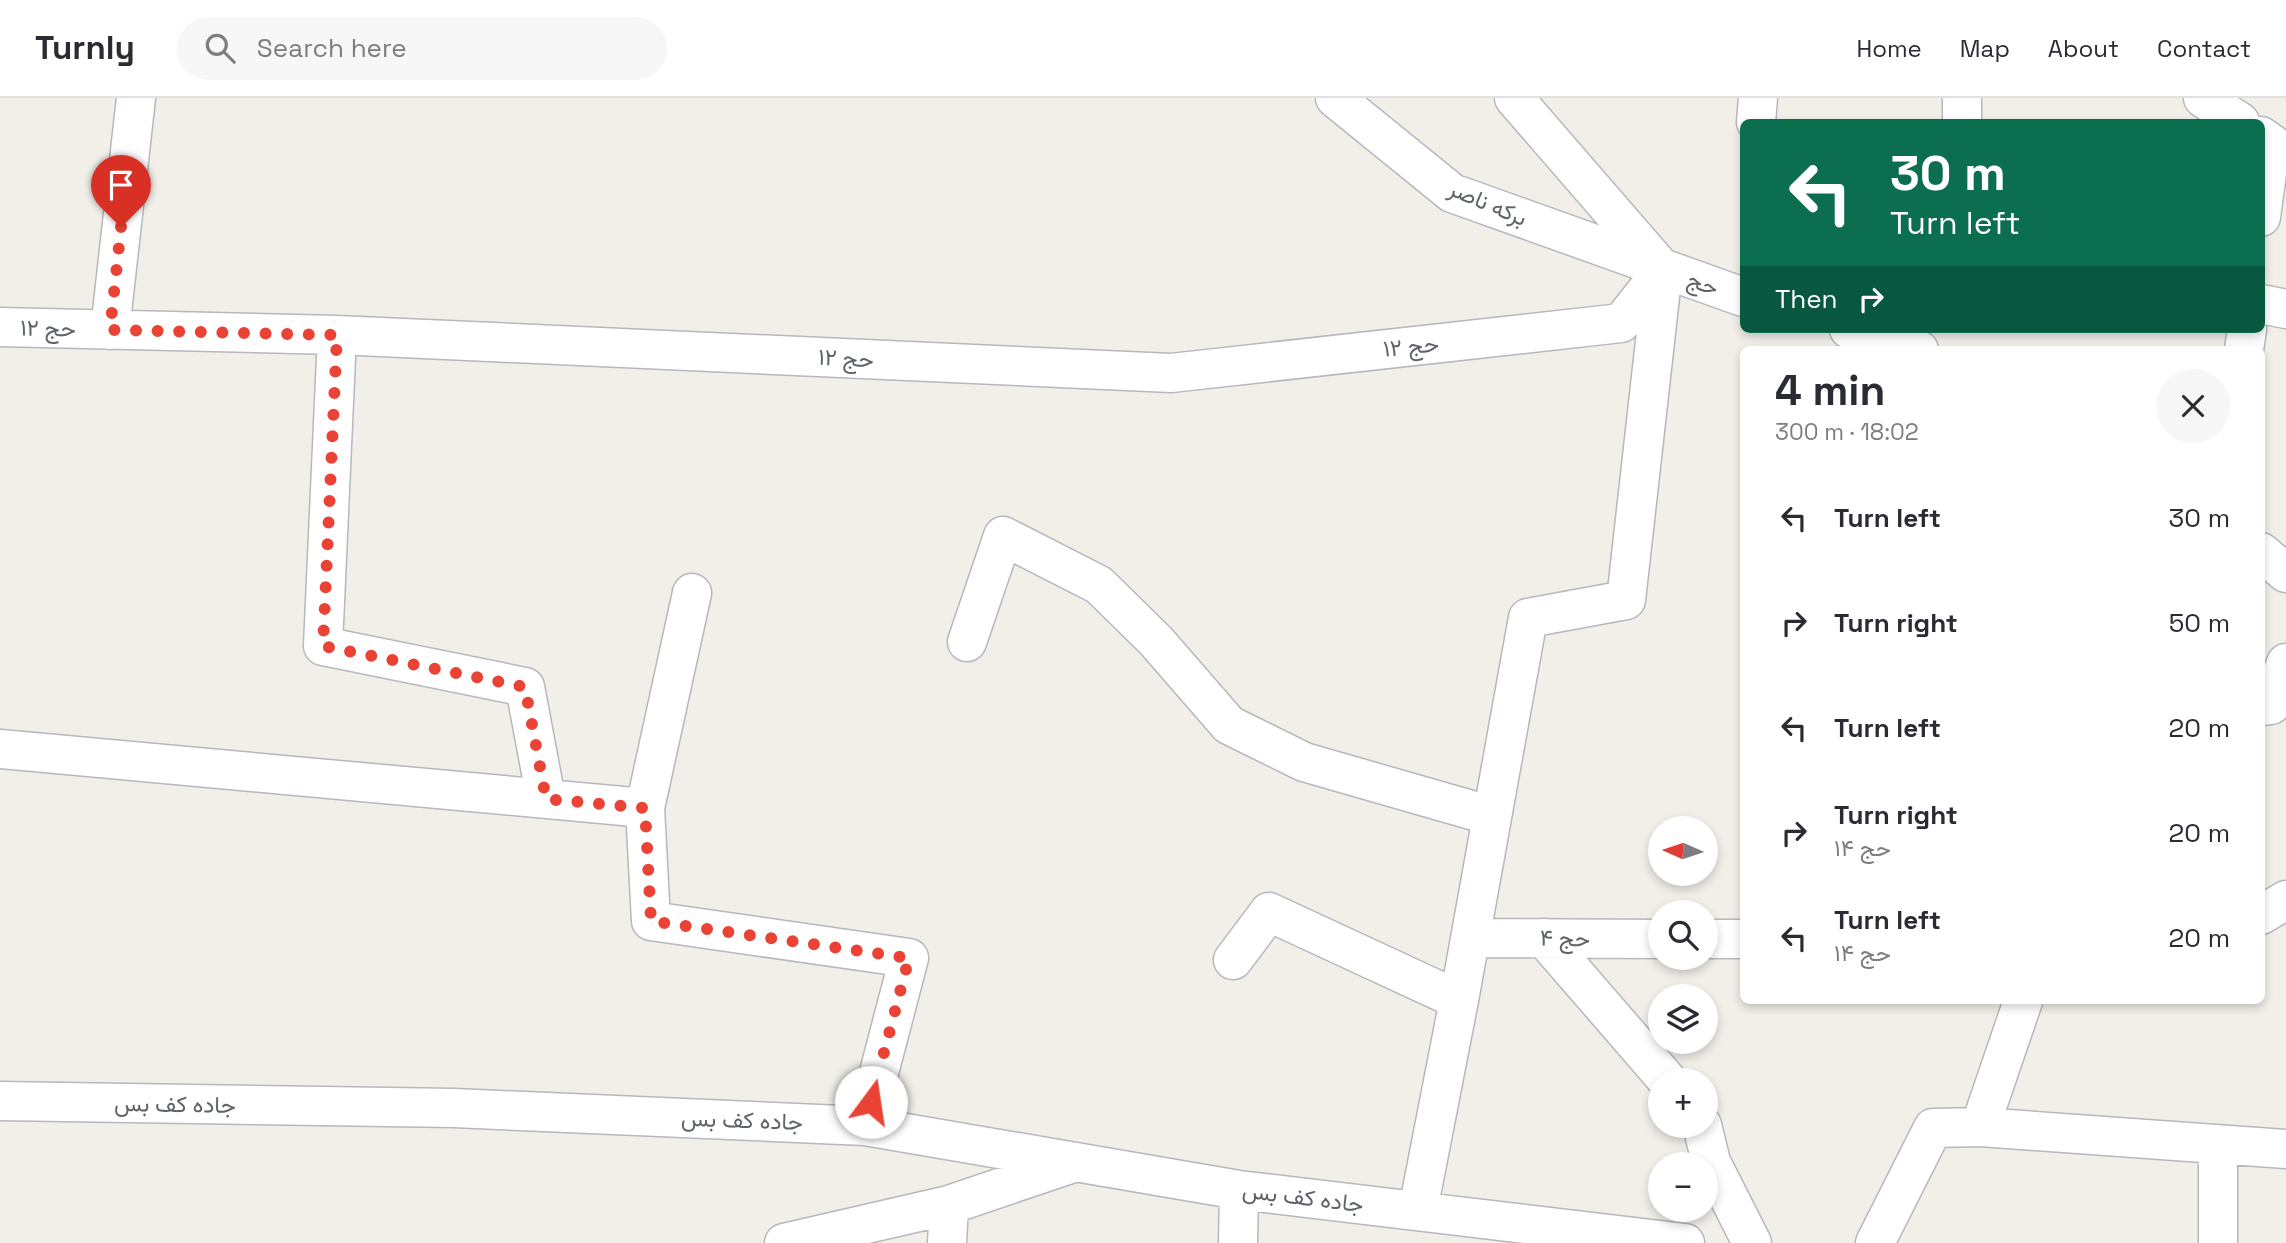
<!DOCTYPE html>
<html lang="en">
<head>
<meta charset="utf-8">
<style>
	:root { --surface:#fff; --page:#f7f7f7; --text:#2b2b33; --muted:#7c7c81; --line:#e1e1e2 }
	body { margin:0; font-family:"Space Grotesk",Vazirmatn,sans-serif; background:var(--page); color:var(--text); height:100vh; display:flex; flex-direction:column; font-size:26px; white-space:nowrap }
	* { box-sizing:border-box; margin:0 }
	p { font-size:23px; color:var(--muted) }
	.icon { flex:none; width:38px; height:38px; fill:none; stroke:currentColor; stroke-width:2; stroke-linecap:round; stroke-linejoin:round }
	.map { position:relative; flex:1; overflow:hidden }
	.sheet { position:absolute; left:1740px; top:248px; width:525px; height:658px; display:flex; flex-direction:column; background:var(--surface); border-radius:10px; box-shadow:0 4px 10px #0003 }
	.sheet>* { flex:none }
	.hud { position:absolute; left:1740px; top:21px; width:525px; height:214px; border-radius:10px; box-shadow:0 4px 10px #0003; background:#0b6e4f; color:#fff; overflow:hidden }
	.needle { width:46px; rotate:273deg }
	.controls { position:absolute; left:1648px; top:718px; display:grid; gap:14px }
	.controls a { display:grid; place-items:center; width:70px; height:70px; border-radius:50%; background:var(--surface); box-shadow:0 4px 10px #0003; font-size:35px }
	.pin { position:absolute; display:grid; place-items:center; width:60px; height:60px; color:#fff; margin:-72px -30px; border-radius:50% 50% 50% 0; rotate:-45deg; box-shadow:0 0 7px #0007 }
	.pin .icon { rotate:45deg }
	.me { position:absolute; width:77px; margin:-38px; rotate:14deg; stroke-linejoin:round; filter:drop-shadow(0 0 5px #0008) }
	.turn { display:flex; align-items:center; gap:24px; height:147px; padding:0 35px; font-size:32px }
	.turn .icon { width:91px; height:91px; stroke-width:2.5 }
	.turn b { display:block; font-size:49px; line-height:60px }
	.then { display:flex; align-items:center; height:66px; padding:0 35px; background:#0003; gap:14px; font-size:26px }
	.round { display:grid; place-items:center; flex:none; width:74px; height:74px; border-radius:37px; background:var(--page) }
	.head { display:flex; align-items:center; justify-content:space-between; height:119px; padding:0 35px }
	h1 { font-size:42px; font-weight:800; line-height:52px }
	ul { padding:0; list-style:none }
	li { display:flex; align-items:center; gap:21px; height:105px; padding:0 35px }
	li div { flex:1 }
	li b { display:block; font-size:26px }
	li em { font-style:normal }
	header { display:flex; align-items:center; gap:42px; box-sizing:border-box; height:98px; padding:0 35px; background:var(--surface); border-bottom:2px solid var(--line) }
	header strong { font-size:33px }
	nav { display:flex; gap:38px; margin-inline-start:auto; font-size:24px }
	.search { width:490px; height:63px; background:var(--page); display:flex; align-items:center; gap:18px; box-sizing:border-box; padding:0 24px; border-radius:38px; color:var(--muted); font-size:26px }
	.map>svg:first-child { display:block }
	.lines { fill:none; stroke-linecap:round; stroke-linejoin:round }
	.minor-casing { stroke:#b5b8bc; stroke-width:41 }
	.minor { stroke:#fff; stroke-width:38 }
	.route { stroke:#ea4335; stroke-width:12; stroke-dasharray:0 21.6 }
	.labels { text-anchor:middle; stroke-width:5; stroke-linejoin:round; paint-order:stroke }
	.street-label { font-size:23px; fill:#5f6368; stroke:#fff }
</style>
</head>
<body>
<header>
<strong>Turnly</strong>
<div class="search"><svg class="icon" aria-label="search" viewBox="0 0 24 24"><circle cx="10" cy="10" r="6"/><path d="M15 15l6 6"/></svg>Search here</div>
<nav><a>Home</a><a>Map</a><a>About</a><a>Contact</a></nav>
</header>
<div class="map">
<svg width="2286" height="1145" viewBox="0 0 2286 1145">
	<rect width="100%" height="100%" fill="#f1efe8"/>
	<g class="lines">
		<defs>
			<path id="minor" d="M1335,0L1452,95L1743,199
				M2203,0L2240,24
				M1756,24L1758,0
				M1962,24V0
				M2261,38L2271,45L2261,119
				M2261,206L2286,211
				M0,229L337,237L1171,275L1621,225L1663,172
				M1849,231L1919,252
				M110,232L136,0
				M337,237L323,548L525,589L546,701
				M2244,252L2247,231
				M2261,454L2286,475
				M967,544L1003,438L1099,487L1156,543L1229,627L1304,664L1492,718
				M2261,608L2271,607L2286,565
				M0,651L645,710L651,823L909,860L865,1028
				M645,710L692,495
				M2261,817L2286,802
				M1470,840L1661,841
				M1544,840L1667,982
				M1706,841H1743
				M1233,862L1269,814L1459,902
				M0,1003L454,1010L865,1028L1239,1092L1685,1145
				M1702,1027L1711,1064L1752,1145
				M1980,1029L2286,1051
				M2218,1047V1145
				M1418,1112L1459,902L1528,520L1626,502L1663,172L1514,0
				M784,1145L949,1107L1070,1066
				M947,1145L949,1107
				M1238,1145L1239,1092
				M1875,1145L1933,1030L1980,1029L2023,903"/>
		</defs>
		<use href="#minor" class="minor-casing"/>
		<use href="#minor" class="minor"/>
	</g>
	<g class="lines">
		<path class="route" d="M121,129L110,232L337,237L323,548L525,589L546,701L645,710L651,823L909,860L871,1004"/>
	</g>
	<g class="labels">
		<g class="street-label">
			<text transform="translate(1488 105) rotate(23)" y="8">برکه ناصر</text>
			<text transform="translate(1703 185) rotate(19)" y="8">حج</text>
			<text transform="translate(48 230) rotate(1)" y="8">حج ۱۲</text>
			<text transform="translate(1411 248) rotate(-6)" y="8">حج ۱۲</text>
			<text transform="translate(846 260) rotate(3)" y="8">حج ۱۲</text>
			<text transform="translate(1565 840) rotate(1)" y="8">حج ۴</text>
			<text transform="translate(175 1006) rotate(1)" y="8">جاده کف بس</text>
			<text transform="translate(742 1022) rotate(2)" y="8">جاده کف بس</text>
			<text transform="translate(1303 1099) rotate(7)" y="8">جاده کف بس</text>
		</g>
	</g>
</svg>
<div class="controls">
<a><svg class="needle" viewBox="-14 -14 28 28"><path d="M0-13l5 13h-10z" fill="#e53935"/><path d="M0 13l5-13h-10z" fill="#7c7c81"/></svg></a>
<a><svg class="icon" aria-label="search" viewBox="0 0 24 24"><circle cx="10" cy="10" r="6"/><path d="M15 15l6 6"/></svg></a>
<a><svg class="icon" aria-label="layers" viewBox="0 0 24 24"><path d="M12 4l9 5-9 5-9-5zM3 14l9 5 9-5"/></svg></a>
<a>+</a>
<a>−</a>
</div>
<div class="pin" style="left:121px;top:129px;background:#d93025"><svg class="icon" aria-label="arrive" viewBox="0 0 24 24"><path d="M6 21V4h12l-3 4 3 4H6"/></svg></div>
<svg class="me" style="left:871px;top:1004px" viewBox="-20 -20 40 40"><circle r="19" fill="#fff"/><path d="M0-13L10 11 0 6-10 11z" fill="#ea4335"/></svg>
<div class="hud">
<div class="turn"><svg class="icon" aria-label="left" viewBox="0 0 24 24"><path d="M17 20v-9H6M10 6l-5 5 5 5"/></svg><div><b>30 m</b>Turn left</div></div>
<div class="then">Then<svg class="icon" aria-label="right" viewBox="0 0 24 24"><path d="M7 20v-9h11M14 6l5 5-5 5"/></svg></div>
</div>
<section class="sheet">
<div class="head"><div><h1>4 min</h1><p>300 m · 18:02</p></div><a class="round"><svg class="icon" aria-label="close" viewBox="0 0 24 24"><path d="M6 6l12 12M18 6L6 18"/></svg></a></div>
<ul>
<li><svg class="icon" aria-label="left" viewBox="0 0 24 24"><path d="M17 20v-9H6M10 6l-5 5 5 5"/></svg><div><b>Turn left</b></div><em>30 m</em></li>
<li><svg class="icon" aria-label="right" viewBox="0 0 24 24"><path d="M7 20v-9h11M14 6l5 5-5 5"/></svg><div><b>Turn right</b></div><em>50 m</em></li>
<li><svg class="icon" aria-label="left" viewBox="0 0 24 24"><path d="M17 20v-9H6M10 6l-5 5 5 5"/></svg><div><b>Turn left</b></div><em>20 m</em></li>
<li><svg class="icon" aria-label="right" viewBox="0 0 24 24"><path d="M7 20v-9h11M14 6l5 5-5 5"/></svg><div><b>Turn right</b><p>حج ۱۴</p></div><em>20 m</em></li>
<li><svg class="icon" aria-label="left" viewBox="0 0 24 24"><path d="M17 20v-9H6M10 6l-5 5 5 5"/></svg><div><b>Turn left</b><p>حج ۱۴</p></div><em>20 m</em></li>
</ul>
</section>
</div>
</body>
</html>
